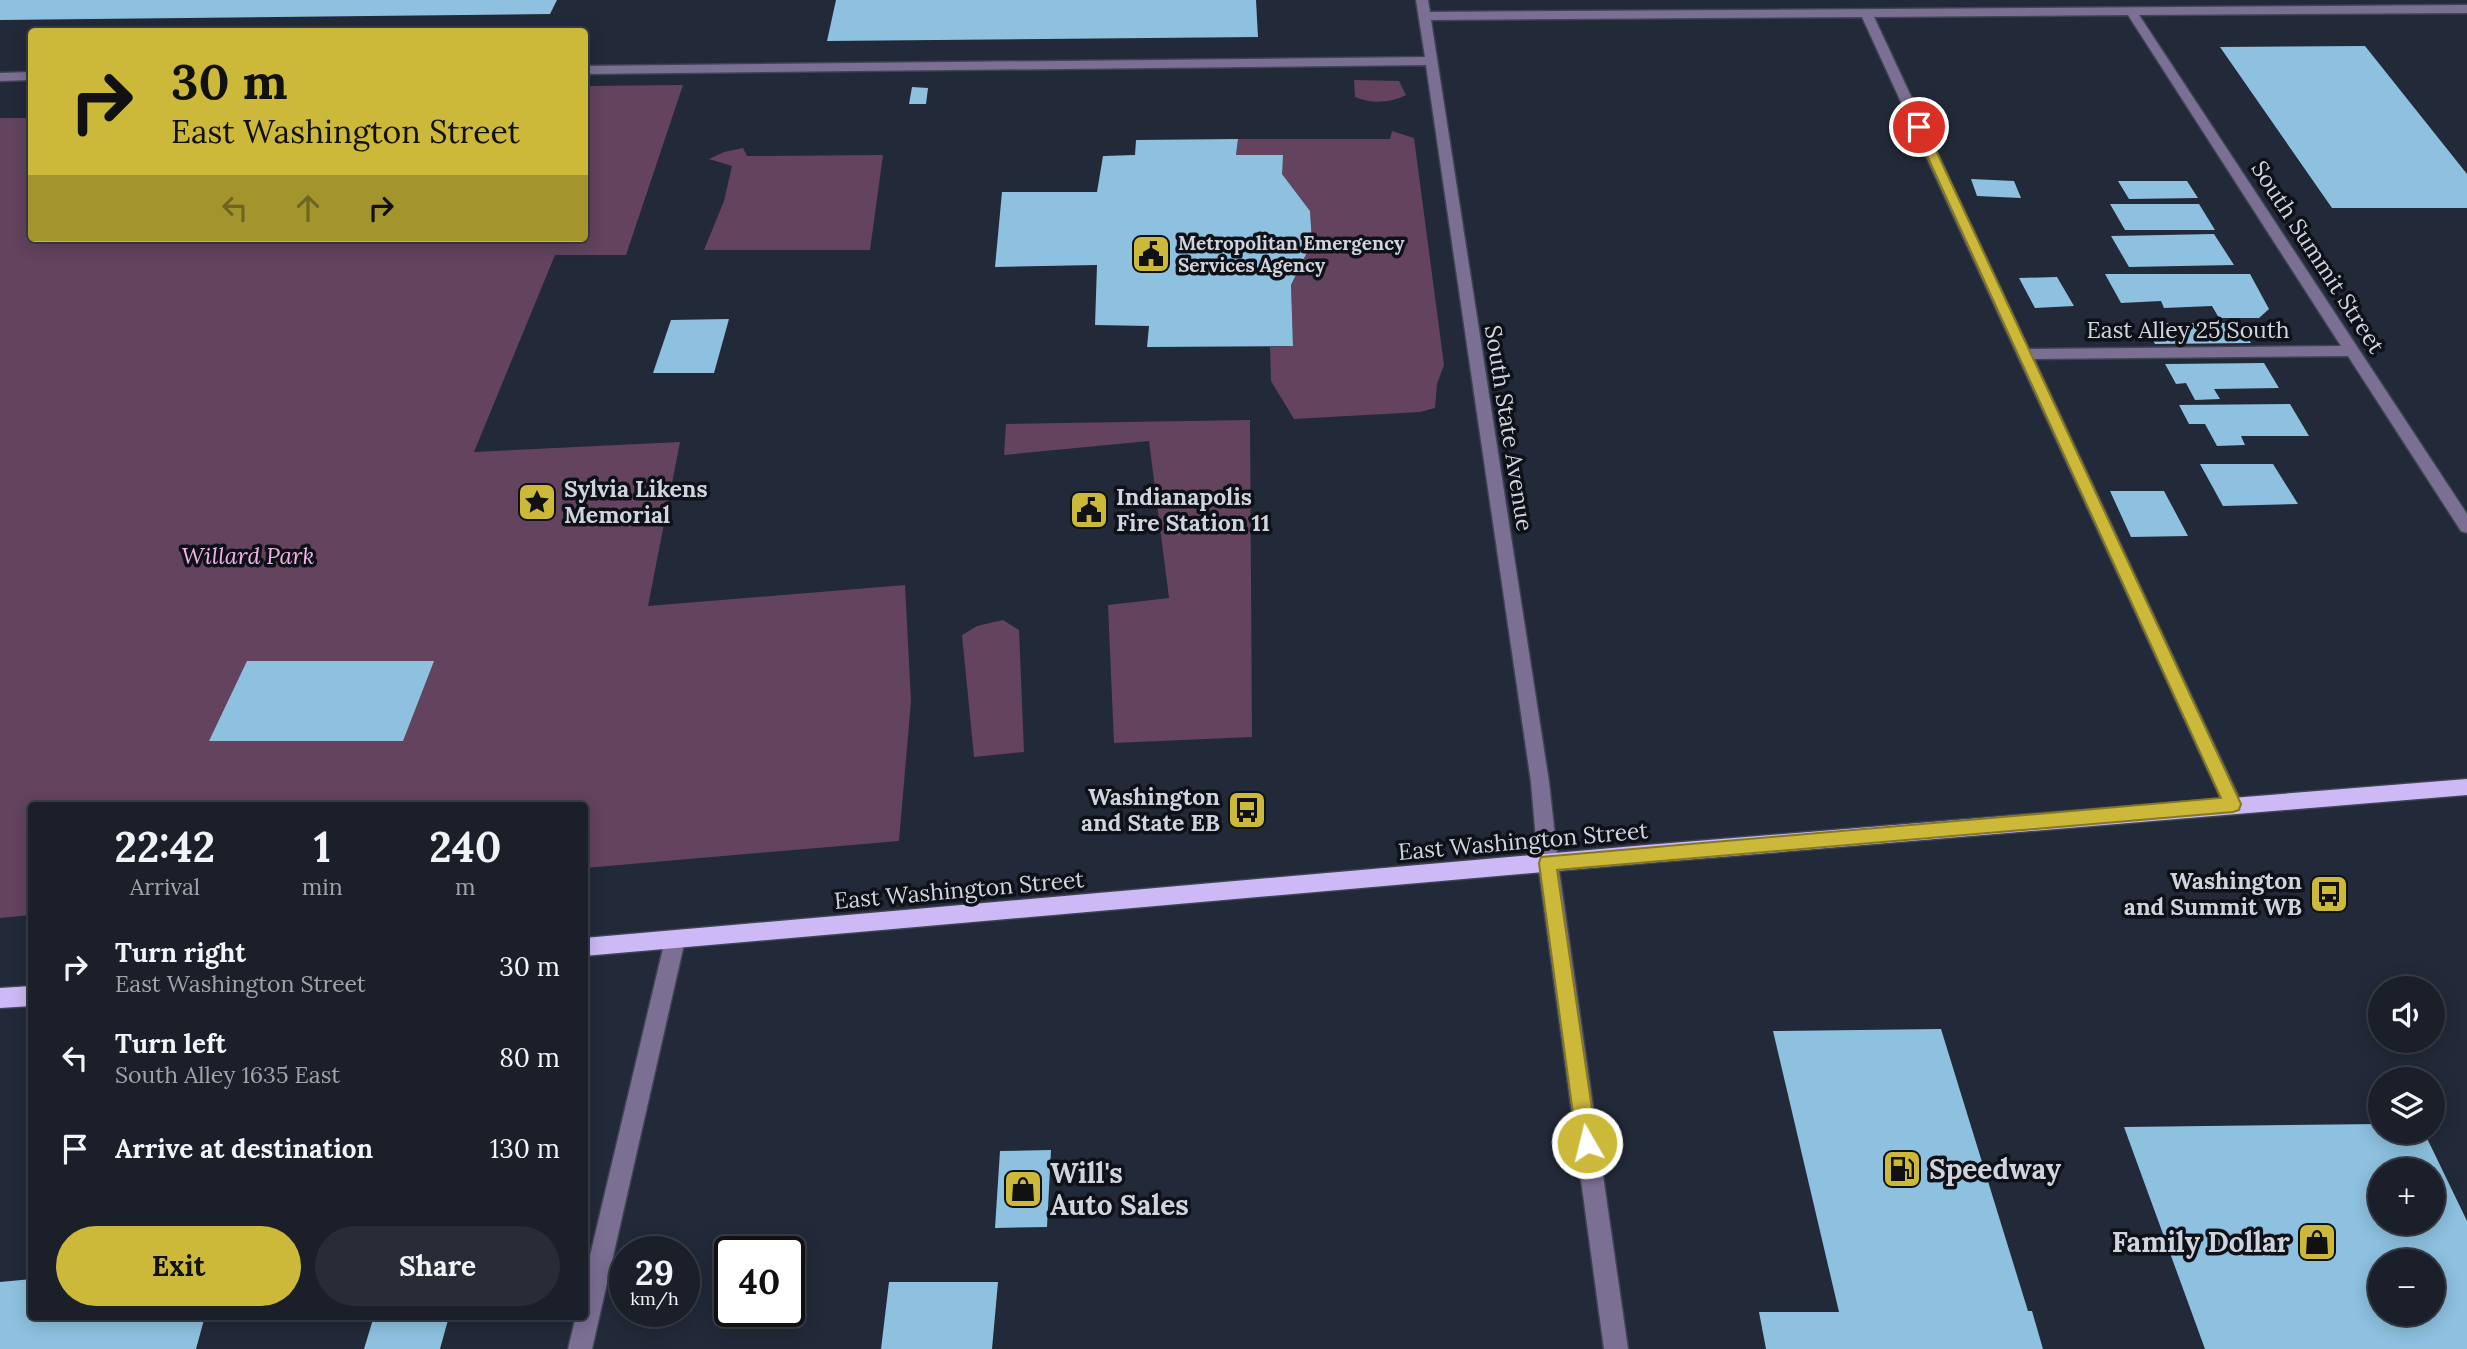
<!DOCTYPE html>
<html lang="en">
<head>
<meta charset="utf-8">
<style>
	:root { --surface:#1a1f2a; --page:#272c36; --text:#f1f3f6; --muted:#9fa2a8; --line:#383d47; --accent:#ccb939 }
	body { margin:0; font-family:Lora,serif; background:var(--page); color:var(--text); height:100vh; display:flex; flex-direction:column; font-size:26px; white-space:nowrap }
	* { box-sizing:border-box; margin:0 }
	p { font-size:23px; color:var(--muted) }
	.icon { flex:none; width:38px; height:38px; fill:none; stroke:currentColor; stroke-width:2; stroke-linecap:round; stroke-linejoin:round }
	.map { position:relative; flex:1; overflow:hidden }
	.drawer { position:absolute; left:28px; top:802px; width:560px; height:518px; display:flex; flex-direction:column; background:var(--surface); border-radius:7px; box-shadow:0 4px 18px #0003,0 0 0 2px var(--line) }
	.drawer>* { flex:none }
	.guide { position:absolute; left:28px; top:28px; width:560px; height:214px; border-radius:7px; box-shadow:0 4px 18px #0003,0 0 0 2px var(--line); background:#ccb939; color:#111; overflow:hidden }
	.controls { position:absolute; left:2368px; top:976px; display:grid; gap:14px }
	.controls a { display:grid; place-items:center; width:77px; height:77px; border-radius:50%; background:var(--surface); box-shadow:0 4px 18px #0003,0 0 0 2px var(--line); font-size:35px }
	.speed { position:absolute; left:609px; top:1236px; display:flex; gap:14px; font-size:35px; font-weight:700; text-align:center }
	.speed>* { display:grid; place-content:center; width:91px; height:91px; border-radius:50%; background:var(--surface); box-shadow:0 4px 18px #0003,0 0 0 2px var(--line); line-height:1 }
	.speed small { font-size:18px; font-weight:400 }
	.speed .limit { border:4px solid #111; border-radius:10px; background:#fff; color:#111 }
	.pin { position:absolute; display:grid; place-items:center; width:60px; height:60px; color:#fff; margin:-30px; border:4px solid #fff; border-radius:50%; box-shadow:0 2px 7px #0007 }
	.me { position:absolute; width:77px; margin:-38px; rotate:352deg; stroke-linejoin:round; filter:drop-shadow(0 0 5px #0008) }
	.turn { display:flex; align-items:center; gap:24px; height:147px; padding:0 28px; font-size:32px }
	.turn .icon { width:91px; height:91px; stroke-width:2.5 }
	.turn b { display:block; font-size:49px; line-height:60px }
	.lanes { display:flex; align-items:center; height:66px; padding:0 28px; background:#0003; justify-content:center; gap:35px; direction:ltr }
	.lanes .off { opacity:.35 }
	.eta { display:flex; justify-content:space-evenly; align-items:center; height:119px; text-align:center }
	.eta b { font-size:42px; font-weight:800; line-height:49px }
	.cta { display:flex; gap:14px; margin-top:auto; padding:14px 28px }
	.cta a { flex:1; height:80px; border-radius:42px; background:var(--accent); color:#111; font-size:28px; font-weight:800; line-height:80px; text-align:center }
	.cta a+a { background:var(--page); color:var(--text) }
	ul { padding:0; list-style:none }
	li { display:flex; align-items:center; gap:21px; height:91px; padding:0 28px }
	li div { flex:1 }
	li b { display:block; font-size:26px }
	li em { font-style:normal }
	.map>svg:first-child { display:block }
	.green { fill:#63435e }
	.building { fill:#8dc1df; fill-rule:evenodd }
	.lines { fill:none; stroke-linecap:round; stroke-linejoin:round }
	.minor-casing { stroke:#3e4453; stroke-width:3 }
	.major-casing { stroke:#3e4453; stroke-width:3 }
	.minor { fill:#7b6f94; fill-rule:evenodd }
	.major { fill:#ccb9f6; fill-rule:evenodd }
	.route { fill:#ccb939; stroke:#857825; stroke-width:2 }
	.labels { text-anchor:middle; stroke-width:7; stroke-linejoin:round; paint-order:stroke }
	.far-poi-label { font-size:19px; font-weight:bold; fill:#d0d4de; stroke:#0e1118; text-anchor:start }
	.street-label { font-size:23px; fill:#d0d4de; stroke:#0e1118 }
	.poi-label { font-size:23px; font-weight:bold; fill:#d0d4de; stroke:#0e1118; text-anchor:start }
	.park-label { font-size:23px; font-style:italic; fill:#f2b3e8; stroke:#0e1118 }
	.near-poi-label { font-size:28px; font-weight:bold; fill:#d0d4de; stroke:#0e1118; text-anchor:start }
</style>
</head>
<body>
<div class="map">
<svg width="2467" height="1349" viewBox="0 0 2467 1349">
	<rect width="100%" height="100%" fill="#222938"/>
	<path class="green" d="M1354,80L1399,81L1406,95C1391,103 1371,104 1355,97Z
		M683,85L626,255H555L474,452L680,442L648,606L905,585L911,701L899,841L585,868L584,805H32L31,915L0,918V118H31L32,238H584L585,86Z
		M1392,131L1414,138L1444,365L1437,384L1435,408L1420,412L1294,419L1271,381L1270,347L1293,346L1291,285L1312,242L1310,211L1282,174V155H1236L1238,139H1390Z
		M743,148L747,156L883,155L870,250H704L724,201L732,166L709,159L724,152Z
		M1250,420L1252,737L1114,743L1108,605L1169,598L1149,441L1004,455L1006,424Z
		M1003,620L1019,630L1024,752L974,757L962,635L977,626Z"/>
	<path class="building" d="M0,0H557L550,14L0,20Z
		M836,0H1256L1258,37L827,41Z
		M2365,46L2467,174V208H2332L2220,47Z
		M912,87L928,88L926,104H909Z
		M1238,139L1236,155H1283L1282,174L1310,211L1312,242L1291,285L1293,346L1147,347L1149,326L1095,325L1097,265L995,267L1002,192H1097L1103,156L1135,155L1136,140Z
		M1971,179L2014,181L2021,198L1977,196Z
		M2118,181H2187L2198,198L2129,199Z
		M2110,204H2199L2215,230H2125Z
		M2214,234L2234,265L2129,267L2111,236Z
		M2105,274H2250L2269,309L2259,318H2219L2212,306L2164,308L2161,301L2121,303Z
		M2057,277L2074,306L2035,308L2019,278Z
		M729,319L714,373H653L671,320Z
		M2144,323H2239L2251,343L2155,344Z
		M2264,363L2279,388L2214,389L2220,399L2195,400L2186,383L2176,384L2165,364Z
		M2290,404L2309,436H2241L2245,445L2217,446L2205,424H2189L2179,405Z
		M2200,464H2273L2298,504L2223,506Z
		M2110,491H2164L2188,536L2131,537Z
		M247,661H434L403,741H209Z
		M1941,1029L2028,1311H2032L2043,1349H1766L1759,1312H1839L1773,1031Z
		M2380,1124V1132H2424L2467,1221V1349H2205L2124,1127ZM2380,1171H2432V1223H2380ZM2380,1262H2432V1314H2380Z
		M1051,1150L1047,1227L995,1228L1000,1151Z
		M32,1279V1316H205L196,1349H0V1282Z
		M889,1282H998L992,1349H881Z
		M374,1316H507L506,1320H448L440,1349H364Z"/>
	<g class="lines">
		<defs>
			<path id="minor" d="M1416,0H1428L1430,12L2467,5V13L2139,15L2467,514V533L2461,531L2348,356L2034,359L2242,804L2240,810L2233,812L2226,810L1862,17L1431,20L1549,782L1558,863L1628,1349H1604L1538,863L1531,782L1426,65L584,74V66L1425,57ZM2128,15L2341,346L2029,349L1874,17Z
				M32,72V80L0,81V73Z
				M675,931L682,933L685,940L592,1349H568L576,1316H584V1281L665,940L668,933Z"/>
			<path id="major" d="M2467,779V795L1646,863L584,956V938L1646,845Z
				M32,986V1006L0,1008V988Z"/>
		</defs>
		<use href="#minor" class="minor-casing"/>
		<use href="#major" class="major-casing"/>
		<use href="#minor" class="minor"/>
		<use href="#major" class="major"/>
	</g>
	<path class="route" d="M1919,124L1925,127L2241,804L2239,810L2233,812L1557,870L1597,1143L1594,1150L1587,1153L1580,1150L1577,1143L1539,863L1541,857L2221,798L1914,127Z"/>
	<defs>
		<symbol id="civic-square" viewBox="-11 -11 22 22"><rect x="-9" y="-9" width="18" height="18" rx="4" fill="#ccb939" stroke="#0e1118"/><path d="M-.6-6.5H3V-4.5H.6V-3L4-1V1h2V6H-6V1h2V-1L-.6-3ZM-1.2 2.5V6h2.4V2.5Z" fill="#111"/></symbol>
		<symbol id="sight-square" viewBox="-11 -11 22 22"><rect x="-9" y="-9" width="18" height="18" rx="4" fill="#ccb939" stroke="#0e1118"/><path d="M0-6L1.8-2.2L6-1.7L2.9 1.2L3.7 5.4L0 3.3L-3.7 5.4L-2.9 1.2L-6-1.7L-1.8-2.2Z" fill="#111"/></symbol>
		<symbol id="bus-square" viewBox="-11 -11 22 22"><rect x="-9" y="-9" width="18" height="18" rx="4" fill="#ccb939" stroke="#0e1118"/><path d="M-5-6H5V4H4V6H2V4H-2V6H-4V4H-5ZM-3.5-4V0h7V-4ZM-3.5 1.2v1.5H-2V1.2ZM2 1.2v1.5H3.5V1.2Z" fill="#111"/></symbol>
		<symbol id="fuel-square" viewBox="-11 -11 22 22"><rect x="-9" y="-9" width="18" height="18" rx="4" fill="#ccb939" stroke="#0e1118"/><path d="M-5.5-6h7V0h2V4h1.3V-2.5L3-4.5l.8-.8L6-3V5H2.5V1h-1V6h-7ZM-4.2-4.7v3.2H.2V-4.7Z" fill="#111"/></symbol>
		<symbol id="shop-square" viewBox="-11 -11 22 22"><rect x="-9" y="-9" width="18" height="18" rx="4" fill="#ccb939" stroke="#0e1118"/><path d="M-5-2.5h2.3a2.7 3.5 0 0 1 5.4 0H5L5.5 6h-11ZM-1.5-2.5h3a1.5 2.3 0 0 0-3 0Z" fill="#111"/></symbol>
	</defs>
	<g fill-rule="evenodd">
		<use href="#civic-square" x="1129" y="232" width="44" height="44"/>
		<use href="#sight-square" x="515" y="480" width="44" height="44"/>
		<use href="#civic-square" x="1067" y="488" width="44" height="44"/>
		<use href="#bus-square" x="1225" y="788" width="44" height="44"/>
		<use href="#bus-square" x="2307" y="872" width="44" height="44"/>
		<use href="#fuel-square" x="1880" y="1147" width="44" height="44"/>
		<use href="#shop-square" x="1001" y="1167" width="44" height="44"/>
		<use href="#shop-square" x="2295" y="1220" width="44" height="44"/>
	</g>
	<g class="labels">
		<g class="far-poi-label">
			<text x="1178" y="250">Metropolitan Emergency<tspan x="1178" dy="22">Services Agency</tspan></text>
		</g>
		<g class="street-label">
			<text transform="translate(2318 257) rotate(57)" y="8">South Summit Street</text>
			<text x="2188" y="338">East Alley 25 South</text>
			<text transform="translate(1509 428) rotate(81)" y="8">South State Avenue</text>
			<text transform="translate(1523 841) rotate(-5)" y="8">East Washington Street</text>
			<text transform="translate(959 890) rotate(-5)" y="8">East Washington Street</text>
		</g>
		<g class="poi-label">
			<text x="564" y="497">Sylvia Likens<tspan x="564" dy="26">Memorial</tspan></text>
			<text x="1116" y="505">Indianapolis<tspan x="1116" dy="26">Fire Station 11</tspan></text>
			<text x="1220" y="805" text-anchor="end">Washington<tspan x="1220" dy="26">and State EB</tspan></text>
			<text x="2302" y="889" text-anchor="end">Washington<tspan x="2302" dy="26">and Summit WB</tspan></text>
		</g>
		<g class="park-label">
			<text x="248" y="564">Willard Park</text>
		</g>
		<g class="near-poi-label">
			<text x="1929" y="1179">Speedway</text>
			<text x="1050" y="1183">Will's<tspan x="1050" dy="32">Auto Sales</tspan></text>
			<text x="2290" y="1252" text-anchor="end">Family Dollar</text>
		</g>
	</g>
</svg>
<div class="controls">
<a><svg class="icon" aria-label="sound" viewBox="0 0 24 24"><path d="M4 9h4l5-4v14l-5-4H4zM17 9q2 3 0 6"/></svg></a>
<a><svg class="icon" aria-label="layers" viewBox="0 0 24 24"><path d="M12 4l9 5-9 5-9-5zM3 14l9 5 9-5"/></svg></a>
<a>+</a>
<a>−</a>
</div>
<div class="speed"><div>29<small>km/h</small></div><div class="limit">40</div></div>
<div class="pin" style="left:1919px;top:127px;background:#d93025"><svg class="icon" aria-label="arrive" viewBox="0 0 24 24"><path d="M6 21V4h12l-3 4 3 4H6"/></svg></div>
<svg class="me" style="left:1587px;top:1143px" viewBox="-20 -20 40 40"><circle r="17" fill="#ccb939" stroke="#fff" stroke-width="3"/><path d="M0-11L8 9 0 5-8 9z" fill="#fff"/></svg>
<div class="guide">
<div class="turn"><svg class="icon" aria-label="right" viewBox="0 0 24 24"><path d="M7 20v-9h11M14 6l5 5-5 5"/></svg><div><b>30 m</b>East Washington Street</div></div>
<div class="lanes"><svg class="icon off" aria-label="left" viewBox="0 0 24 24"><path d="M17 20v-9H6M10 6l-5 5 5 5"/></svg><svg class="icon off" aria-label="ahead" viewBox="0 0 24 24"><path d="M12 20V5M6 11l6-6 6 6"/></svg><svg class="icon" aria-label="right" viewBox="0 0 24 24"><path d="M7 20v-9h11M14 6l5 5-5 5"/></svg></div>
</div>
<section class="drawer">
<div class="eta">
<div><b>22:42</b><p>Arrival</p></div>
<div><b>1</b><p>min</p></div>
<div><b>240</b><p>m</p></div>
</div>
<ul>
<li><svg class="icon" aria-label="right" viewBox="0 0 24 24"><path d="M7 20v-9h11M14 6l5 5-5 5"/></svg><div><b>Turn right</b><p>East Washington Street</p></div><em>30 m</em></li>
<li><svg class="icon" aria-label="left" viewBox="0 0 24 24"><path d="M17 20v-9H6M10 6l-5 5 5 5"/></svg><div><b>Turn left</b><p>South Alley 1635 East</p></div><em>80 m</em></li>
<li><svg class="icon" aria-label="arrive" viewBox="0 0 24 24"><path d="M6 21V4h12l-3 4 3 4H6"/></svg><div><b>Arrive at destination</b></div><em>130 m</em></li>
</ul>
<div class="cta"><a>Exit</a><a>Share</a></div>
</section>
</div>
</body>
</html>
